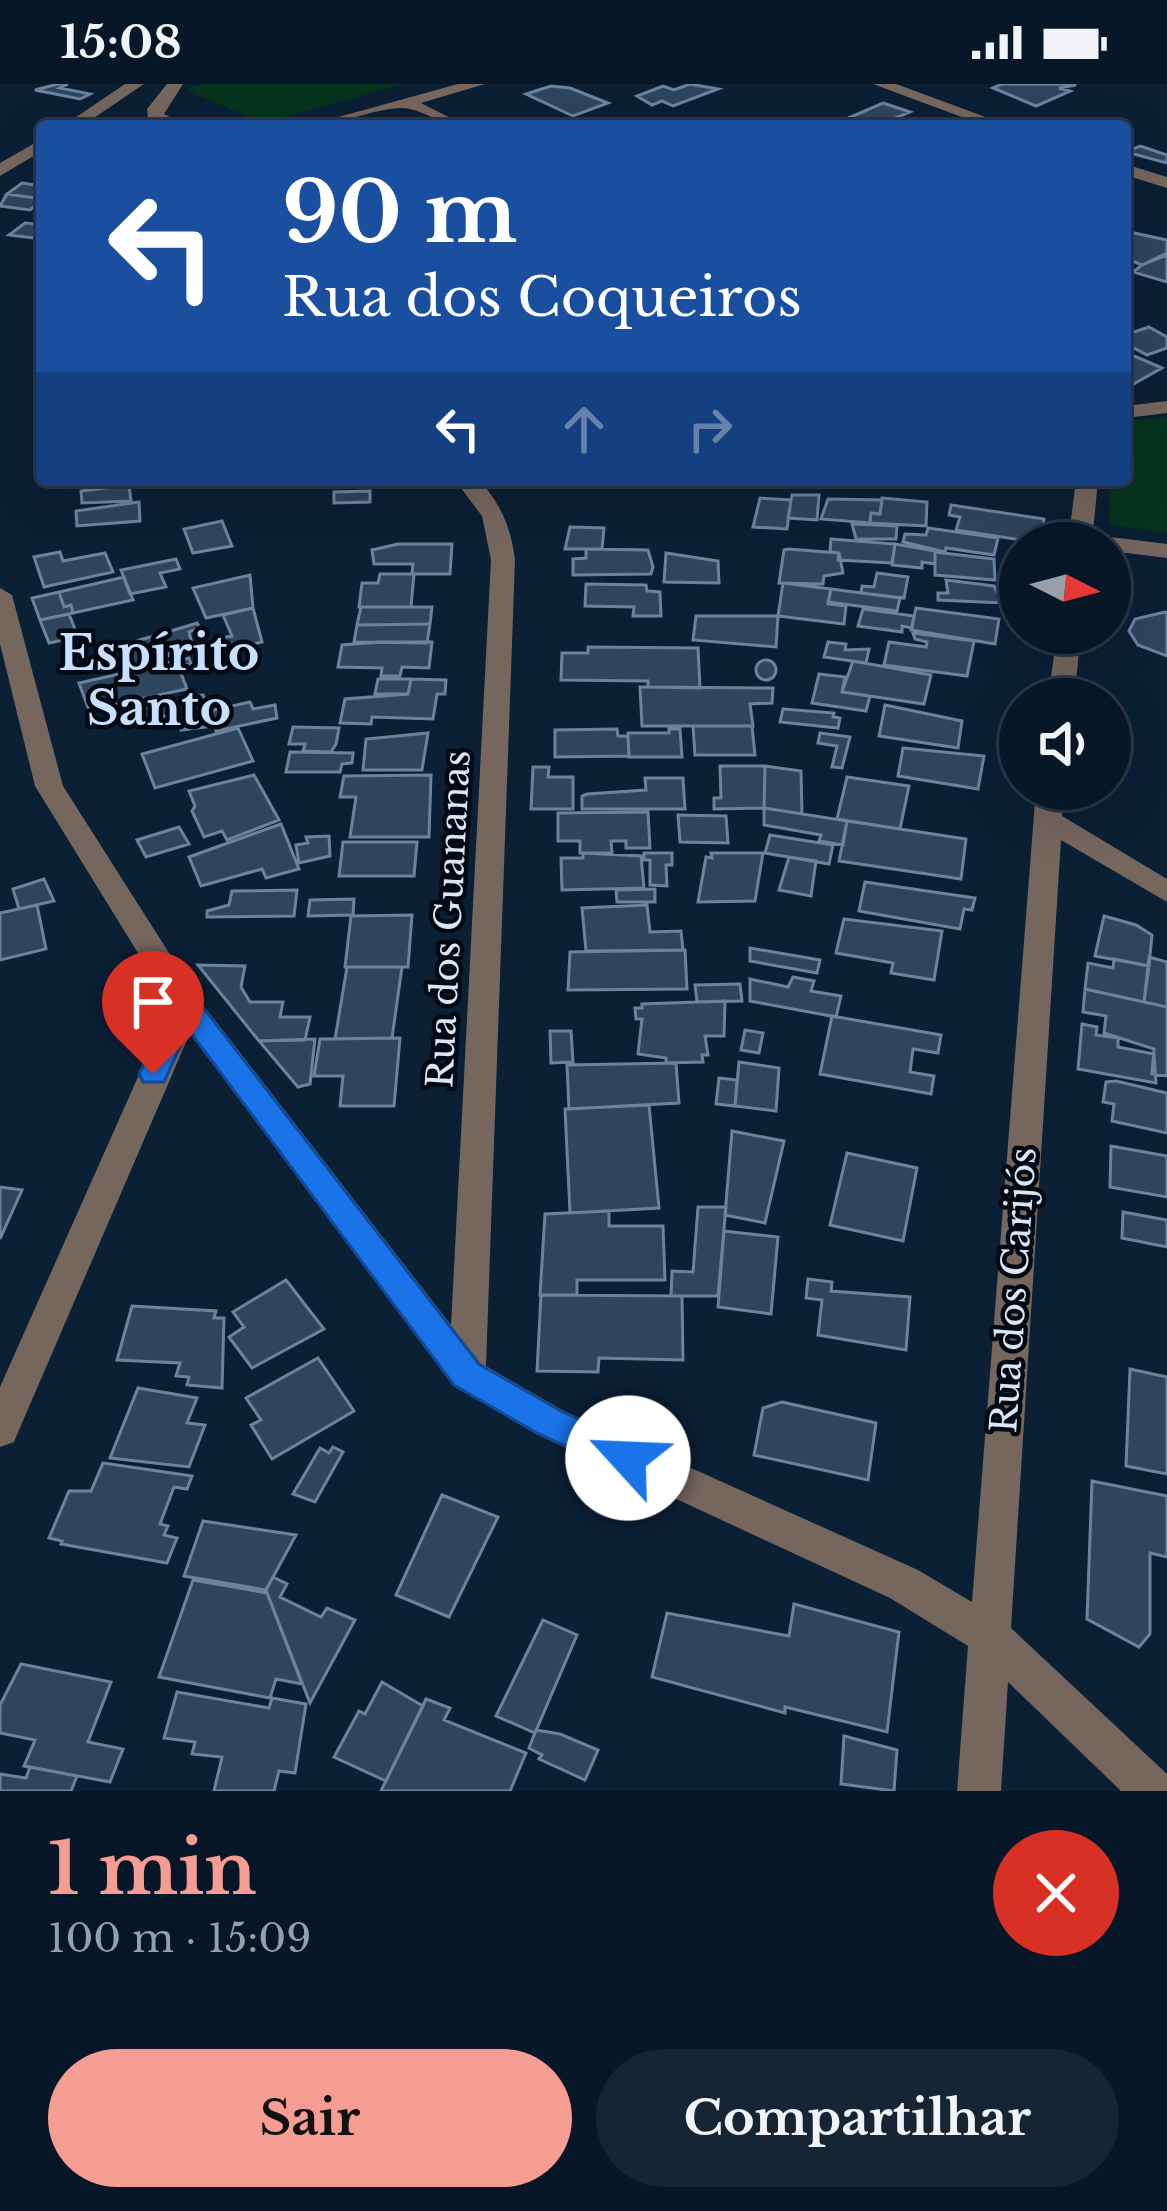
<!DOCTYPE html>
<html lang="pt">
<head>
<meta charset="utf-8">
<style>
	:root { --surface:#081728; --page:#162434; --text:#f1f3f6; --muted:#989fa8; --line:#293645; --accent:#f59c93 }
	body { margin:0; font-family:"Libre Baskerville",serif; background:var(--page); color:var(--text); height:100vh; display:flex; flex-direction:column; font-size:45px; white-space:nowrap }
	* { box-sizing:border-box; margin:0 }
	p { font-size:39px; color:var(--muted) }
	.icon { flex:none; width:66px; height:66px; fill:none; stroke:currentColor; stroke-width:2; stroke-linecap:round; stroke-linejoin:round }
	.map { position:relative; height:1707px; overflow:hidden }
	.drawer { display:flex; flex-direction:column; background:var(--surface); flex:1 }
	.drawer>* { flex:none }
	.guide { position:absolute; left:36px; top:36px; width:1095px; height:366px; border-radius:12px; box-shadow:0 12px 48px #0002,0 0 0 3px var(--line); background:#1a4fa0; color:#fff; overflow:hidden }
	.needle { width:78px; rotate:96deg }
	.controls { position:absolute; left:999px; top:438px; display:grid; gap:24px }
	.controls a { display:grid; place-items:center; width:132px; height:132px; border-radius:50%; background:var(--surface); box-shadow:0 12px 48px #0002,0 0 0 3px var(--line); font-size:60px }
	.pin { position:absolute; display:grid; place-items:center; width:102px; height:102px; color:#fff; margin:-123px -51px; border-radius:50% 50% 50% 0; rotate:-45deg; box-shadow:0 0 12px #0007 }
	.pin .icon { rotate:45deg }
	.me { position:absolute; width:132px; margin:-66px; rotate:295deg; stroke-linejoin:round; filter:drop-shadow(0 0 9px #0008) }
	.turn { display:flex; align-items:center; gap:42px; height:252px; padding:0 48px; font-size:54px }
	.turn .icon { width:156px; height:156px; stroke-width:2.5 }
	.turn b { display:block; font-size:84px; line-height:102px }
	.lanes { display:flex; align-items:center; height:114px; padding:0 48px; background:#0003; justify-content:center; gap:60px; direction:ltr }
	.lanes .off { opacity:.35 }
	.round { display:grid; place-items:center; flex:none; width:126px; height:126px; border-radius:63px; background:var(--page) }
	.summary { display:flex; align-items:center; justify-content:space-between; height:204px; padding:0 48px }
	h1 { font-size:72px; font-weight:800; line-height:90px; color:var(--accent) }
	.primary-button { display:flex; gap:24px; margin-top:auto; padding:24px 48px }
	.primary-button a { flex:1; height:138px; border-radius:72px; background:var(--accent); color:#111; font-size:48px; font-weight:800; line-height:138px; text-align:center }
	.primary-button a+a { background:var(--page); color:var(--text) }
	.status { display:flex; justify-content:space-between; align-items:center; height:84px; padding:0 60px; background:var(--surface); direction:ltr }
	.status svg { height:33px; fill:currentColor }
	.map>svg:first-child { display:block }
	.green { fill:#06331d }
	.building { fill:#2f445d; stroke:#6c839f; stroke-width:3 }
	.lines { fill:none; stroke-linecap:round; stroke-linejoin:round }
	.minor { fill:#75665e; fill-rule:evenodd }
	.route { fill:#1a73e8; stroke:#114b97; stroke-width:3 }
	.labels { text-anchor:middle; stroke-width:9; stroke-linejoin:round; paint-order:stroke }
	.street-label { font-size:36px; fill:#d9e6f5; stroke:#030912 }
	.district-label { font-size:48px; font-weight:bold; fill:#c7e0fe; stroke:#030912 }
</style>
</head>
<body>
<div class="status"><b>15:08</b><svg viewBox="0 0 49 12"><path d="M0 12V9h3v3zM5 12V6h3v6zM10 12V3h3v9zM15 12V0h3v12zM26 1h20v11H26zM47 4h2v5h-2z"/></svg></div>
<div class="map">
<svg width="1167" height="1707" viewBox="0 0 1167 1707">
	<rect width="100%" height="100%" fill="#0b1f35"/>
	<path class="green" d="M203,0H404L264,39L185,6Z
		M1167,333V449L1109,441L1110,396H1125V337Z"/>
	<path class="building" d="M58,0H68L60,4L90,10L80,15L35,6Z
		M690,0L718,5L673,22L662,17L652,21L637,12L663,2L674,6Z
		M1002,0H1073L1076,1L1059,4L1070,7L1036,22L993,4Z
		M551,2L570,4L608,19L573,32L526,10Z
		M883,19L910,28L879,41L846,35Z
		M1140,62L1167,71V79L1126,68Z
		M22,99L42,102V115L7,110Z
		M7,110L42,115V116L30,126L0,122Z
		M25,139L42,141V155L9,151Z
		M1134,149L1167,156V169L1142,181L1125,174V152Z
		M1167,171V198L1133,188L1142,181Z
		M1149,243L1167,253V264L1147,271L1125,259V251Z
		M1125,268L1162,284L1130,302L1125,300Z
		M129,401L131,417L82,419L81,407Z
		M370,407V418L334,419V408Z
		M792,411H819L817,436L788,434Z
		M760,414L791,416L787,445L753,443Z
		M882,414L927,418L926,442L870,439L871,429L880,430Z
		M828,415L882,416L880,430L871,429L870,439L821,435Z
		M139,418L140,437L77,442L76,427Z
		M951,421L1044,435L1041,459L956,446L960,433L949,431Z
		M222,437L232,462L193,469L184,445Z
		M852,440L897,442L896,455H856Z
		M570,443L604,444L602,465H565Z
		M928,444L998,454L994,471L946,464L945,468L903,458L905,450L926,451Z
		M831,455L895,460L892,479L838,476L839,469L830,468Z
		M398,460H452L450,490H412L413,480H374L372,466Z
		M895,460L935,467V480L922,478V484L892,481Z
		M586,465L648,466L653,483L651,490L573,491V475L586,474Z
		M788,465L839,469L843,489L824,492L823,500L779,499L784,466Z
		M60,468L63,477L105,469L113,488L44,503L34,473Z
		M935,468L994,475L995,496L935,491Z
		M666,469L718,477L719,499L664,498Z
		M176,475L180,485L160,489L166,503L130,510L121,486Z
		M877,489L908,493L904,514L861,509L862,502L874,503Z
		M380,490H414L411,523H359L362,499H378Z
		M250,491L253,524L206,534L193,504Z
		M124,493L133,516L73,529L71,521L64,523L59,508Z
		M946,496L994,502L1002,519L938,516V509H948Z
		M783,499L831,505L828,520L846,522L844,540L778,532Z
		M586,500L646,501L647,507L660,508L661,532H633L634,523L585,522Z
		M831,505L900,514L897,527L828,518Z
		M59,508L64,523L71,521L73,529L40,536L32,514Z
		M361,523H432L430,540L357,541Z
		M253,524L262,558L225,567L220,554L232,552L223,531Z
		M916,524L999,535L995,560L911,546Z
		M863,525L914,532L912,544L902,542V548L858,542Z
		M1165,528L1167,529V572L1138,561L1129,547L1135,535Z
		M69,530L78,553L49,559L40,536Z
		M696,532H778L776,563L693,556Z
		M197,539L200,544L189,548L193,563L167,570L154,552Z
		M430,540L427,559L354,558L357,541Z
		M913,549L974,557L967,592L884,581L889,558L926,563L927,558L915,555Z
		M154,552L168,572L120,586L107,565Z
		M381,558H432L429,584L402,583L400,592H381L382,584L338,583L342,561Z
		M828,558L846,560L845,566L869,565L866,579L824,573Z
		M588,563L698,564L700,604L648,603V597L561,596L562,569H588Z
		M189,574L191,580L178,582L187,605L89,626L79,599Z
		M756 586a10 10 0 1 1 20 0a10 10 0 1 1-20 0Z
		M853,577L931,591L924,620L842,608Z
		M819,590L845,593L842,608L870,612L866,627L812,619Z
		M378,595H411L408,610H375Z
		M411,595L446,596L445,610H437L433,635L372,633L371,640L340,639L345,615L408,610Z
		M640,603H648L773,604L772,619L750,620L753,642H642Z
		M203,611L208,623L142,637L139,625Z
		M250,618L253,625L275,621L277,634L216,647L209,627Z
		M885,621L962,637L958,664L879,652Z
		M783,625L834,629L833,633L840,634L838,644L780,638Z
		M210,630L214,642L181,646L178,634Z
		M693,642H752L755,671H695Z
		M293,643L339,644L336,660L331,668L303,667L305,660H289Z
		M238,644L253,677L155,704L142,670Z
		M617,645L618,652H628L629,672L555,673V646Z
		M669,645H680L682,673H629L628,649H669Z
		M428,649L422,686H363L366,655Z
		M820,649L850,653L842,684L832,683L837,662L818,659Z
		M903,664L984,672L978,705L898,692Z
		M290,668L353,669L352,679L342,680L340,688H286Z
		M720,682H765L764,724L714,725V714H721Z
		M765,682L801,687L802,730L764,724Z
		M533,683H549L548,693H573V725H531Z
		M254,691L279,736L227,756L222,747L204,753L192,727L195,722L189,707Z
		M431,691L429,753H350L356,713H340L344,692Z
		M847,693L909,702L900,745L837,735Z
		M645,694H683L685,725H582V712L587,710L646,706Z
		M764,724L847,737L843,761L819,757L821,751L764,741Z
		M648,728L650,764H626V757H611L612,769H580V757H558V729Z
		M678,731L726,732L728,759L680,758Z
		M847,737L966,755L961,795L839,777Z
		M281,740L299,785L266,794L262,785L201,802L189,773Z
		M179,743L189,760L146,773L137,756Z
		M770,751L833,761L829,780L765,769Z
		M329,752L330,772L299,779L296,761L308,759L306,753Z
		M343,758H417L414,792H339Z
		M583,769L641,772L644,804L562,806L561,774H583Z
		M644,769H672V781H666L667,802L650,801V776H644Z
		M711,769H763L755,817L698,818L706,773L712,774Z
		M789,773L816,777L811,812L779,806Z
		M44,795L54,817L19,825L13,805Z
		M865,798L975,814L972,826L964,825L960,845L859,827Z
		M655,805V818H617L616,806Z
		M297,806L294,832L207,833V827L229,821L232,807Z
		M354,815L353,831L308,832L310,816Z
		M37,821L46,865L0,876V829Z
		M647,821L650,848L681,847L683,866L586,867L582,824Z
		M412,831L408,883H345L351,832Z
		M1104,832L1136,841L1152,851L1149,882L1095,872Z
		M844,835L942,847L934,896L891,889L893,879L836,869Z
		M750,864L820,876L817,889L750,877Z
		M685,866L687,905L568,906L570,868Z
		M1149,873L1167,878V923L1144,918Z
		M1114,875L1149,882L1144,918L1085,905L1088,879L1113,884Z
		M198,881L245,882L241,903L250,918H283L280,933H310L305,956L259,957Z
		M347,883H402L392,954L335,955Z
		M793,893L814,897L811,907L841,912L836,933L750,917V895L788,903Z
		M740,900L742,917L697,918L695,901Z
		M1085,905L1167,923V992L1152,990L1154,965L1104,949L1106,932L1083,928Z
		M725,917L724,952H705L708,971H702L703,978L666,979V974L638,970L642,935H636L635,924H642V920Z
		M832,932L941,951L938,969L913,965L910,988L934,992L931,1010L820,990Z
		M1082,940L1097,943L1096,951L1118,954V963L1154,970L1156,999L1078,985Z
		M745,946L763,949L759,969L741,966Z
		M550,947H571L573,978L551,979Z
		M400,954L394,1022H340L343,992H314L320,955Z
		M315,955L310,1000L298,1003L259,957Z
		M739,978L779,984L776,1027L735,1022Z
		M676,979L679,1019L569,1025L567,981Z
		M719,994L737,996L735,1022L716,1020Z
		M1116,997L1167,1009V1049L1112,1037L1114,1020L1103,1018L1106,998Z
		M649,1021L659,1124L570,1129L565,1025Z
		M732,1047L784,1057L765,1139L725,1131Z
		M1111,1062L1167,1072V1113L1110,1103Z
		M847,1069L917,1084L903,1157L830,1141Z
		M0,1103L22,1106L0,1155Z
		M698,1123H726L718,1212H671L672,1187L693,1188Z
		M609,1127V1142H663L665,1196H577V1211H540L545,1130Z
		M1123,1128L1167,1136V1163L1122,1154Z
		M724,1147L778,1153L771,1230L718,1223Z
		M808,1195L832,1198L831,1207L910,1213L906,1266L818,1251L822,1216L806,1214Z
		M286,1196L324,1245L252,1284L229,1253L244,1243L233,1228Z
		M541,1211L682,1212L683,1276L599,1274L598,1288L537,1287Z
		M132,1222L216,1227L214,1234H224L222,1304L187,1301L189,1293L176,1292L180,1279L117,1276Z
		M318,1274L354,1327L272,1375L251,1341L261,1336L246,1314Z
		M1130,1285L1167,1293V1390L1126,1382Z
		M138,1304L197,1314L187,1339L205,1341L189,1383L110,1374Z
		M782,1318L876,1339L868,1396L754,1371L763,1324Z
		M333,1363L343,1368L315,1418L293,1410L320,1364L329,1369Z
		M103,1379L192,1392L187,1405L174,1403L160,1440L168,1442L164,1451L177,1454L167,1479L61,1460L62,1457L49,1454L69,1407H91Z
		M1092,1397L1167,1412V1473L1150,1469V1550L1139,1563L1087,1535Z
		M442,1411L498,1433L449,1533L396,1511Z
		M203,1437L296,1451L266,1506L184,1492Z
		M273,1493L287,1500L280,1513L321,1533L327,1524L355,1536L310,1619L266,1506Z
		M193,1496L267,1509L302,1600L276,1595L270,1614L159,1593Z
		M794,1520L899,1548L887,1648L785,1623V1629L652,1593L667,1529L789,1552Z
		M543,1536L577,1551L535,1649L496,1632Z
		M21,1580L111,1598L88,1658L123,1665L110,1698L24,1682L35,1656L0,1649V1621Z
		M382,1598L423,1622L386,1697L334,1673L359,1627L365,1630Z
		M177,1608L269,1624L272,1614L306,1620L295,1689L279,1687L274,1707H214L222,1673L192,1670L195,1658L164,1654Z
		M426,1615L450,1624L444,1636L526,1669L510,1707H381Z
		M536,1646L560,1650L598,1666L585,1696L539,1675L542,1671L529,1664Z
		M844,1652L897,1666L894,1707L841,1700Z
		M30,1683L77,1692L71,1707H0V1690L26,1694Z"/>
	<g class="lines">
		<path class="minor" d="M125,0H144L82,42H63Z
			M167,0H183L164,30L187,42H164L148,33L147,25Z
			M458,0H485L421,19L466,42C441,42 421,24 402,24C370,25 339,42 306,42Z
			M873,0H896L1010,42H986Z
			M42,55V67L0,92V79Z
			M1125,80L1167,93V104L1125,91Z
			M1167,317V329L1125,334V322Z
			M455,396H479C501,420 511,444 515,476L486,1282L562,1326L918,1486L972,1518L1036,705H1064L1062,732L1167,795V818L1061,756L1011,1544L1167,1690V1707H1121L1008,1598L1001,1707H957L968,1562L890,1514L536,1350L454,1301L190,949L19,1346L14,1358L0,1363V1303L170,921L35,702L0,560V504L12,511L63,702L197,913L451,1241L491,476L482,432Z
			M1076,396H1098L1092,459H1068Z
			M1110,453L1167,460V474L1110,467V459H1099Z
			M1057,549H1081L1074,615H1048Z"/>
	</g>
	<path class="route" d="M185,910L195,913L479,1280L561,1327L640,1363L646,1374L640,1385L628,1390L615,1385L537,1349L454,1301L188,945L164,998H143L139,990L175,913Z"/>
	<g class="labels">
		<g class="street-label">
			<text transform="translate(448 835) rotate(-87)" y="13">Rua dos Guananas</text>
			<text transform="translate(1013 1206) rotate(-86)" y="13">Rua dos Carijós</text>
		</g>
		<g class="district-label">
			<text x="159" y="586">Espírito<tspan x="159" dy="55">Santo</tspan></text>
		</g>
	</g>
</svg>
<div class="controls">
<a><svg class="needle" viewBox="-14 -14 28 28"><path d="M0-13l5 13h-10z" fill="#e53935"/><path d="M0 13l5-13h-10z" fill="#989fa8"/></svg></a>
<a><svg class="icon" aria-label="sound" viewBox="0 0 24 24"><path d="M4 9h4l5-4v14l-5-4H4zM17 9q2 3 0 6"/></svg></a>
</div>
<div class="pin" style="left:153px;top:990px;background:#d93025"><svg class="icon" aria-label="arrive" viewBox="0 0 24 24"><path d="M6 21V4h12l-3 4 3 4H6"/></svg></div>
<svg class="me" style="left:628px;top:1374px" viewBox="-20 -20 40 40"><circle r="19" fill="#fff"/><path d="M0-13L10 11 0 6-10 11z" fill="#1a73e8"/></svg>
<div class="guide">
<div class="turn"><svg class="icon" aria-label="left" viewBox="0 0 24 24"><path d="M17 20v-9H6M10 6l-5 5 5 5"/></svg><div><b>90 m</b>Rua dos Coqueiros</div></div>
<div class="lanes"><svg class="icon" aria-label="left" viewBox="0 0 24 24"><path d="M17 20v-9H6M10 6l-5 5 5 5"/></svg><svg class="icon off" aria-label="ahead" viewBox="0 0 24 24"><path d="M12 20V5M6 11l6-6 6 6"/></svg><svg class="icon off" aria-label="right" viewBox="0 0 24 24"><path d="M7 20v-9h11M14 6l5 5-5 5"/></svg></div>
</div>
</div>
<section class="drawer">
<div class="summary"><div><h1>1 min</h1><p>100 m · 15:09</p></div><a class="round" style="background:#d93025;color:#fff"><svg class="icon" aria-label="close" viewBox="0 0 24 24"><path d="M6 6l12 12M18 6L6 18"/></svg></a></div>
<div class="primary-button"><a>Sair</a><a>Compartilhar</a></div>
</section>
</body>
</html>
